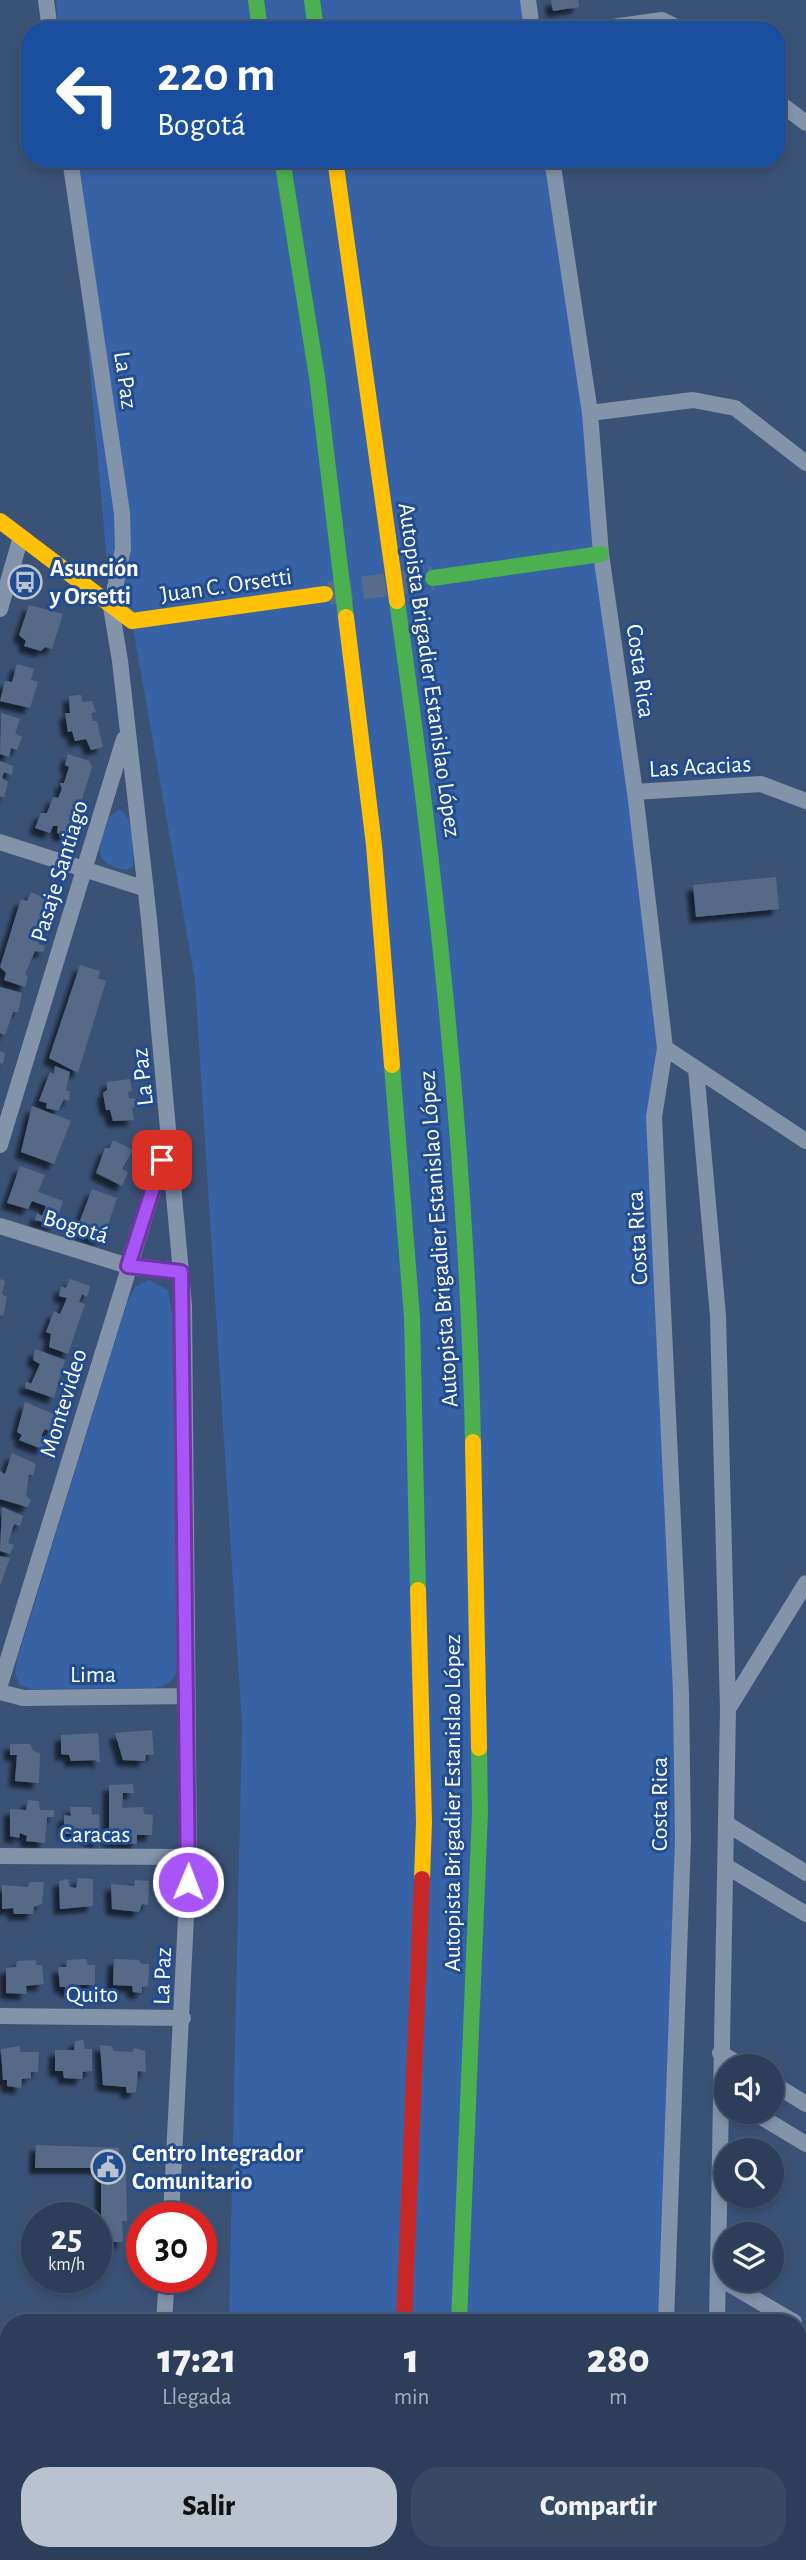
<!DOCTYPE html>
<html lang="es">
<head>
<meta charset="utf-8">
<style>
	:root { --surface:#2c3e59; --page:#384962; --text:#f1f3f6; --muted:#a6aeba; --line:#48576f; --accent:#bac2cf }
	body { margin:0; font-family:"Alegreya Sans",sans-serif; background:var(--page); color:var(--text); height:100vh; display:flex; flex-direction:column; font-size:26px; white-space:nowrap }
	* { box-sizing:border-box; margin:0 }
	p { font-size:23px; color:var(--muted) }
	.icon { flex:none; width:38px; height:38px; fill:none; stroke:currentColor; stroke-width:2; stroke-linecap:round; stroke-linejoin:round }
	.map { position:relative; flex:1; overflow:hidden }
	.details { position:absolute; left:0px; top:2314px; width:807px; height:247px; display:flex; flex-direction:column; background:var(--surface); border-radius:28px 28px 0 0; box-shadow:0 4px 10px #0003,0 0 0 2px var(--line) }
	.details>* { flex:none }
	.top-card { position:absolute; left:21px; top:21px; width:765px; height:147px; border-radius:28px; box-shadow:0 4px 10px #0003,0 0 0 2px var(--line); background:#1a4fa0; color:#fff; overflow:hidden }
	.fabs { position:absolute; left:714px; top:2054px; display:grid; gap:14px }
	.fabs a { display:grid; place-items:center; width:70px; height:70px; border-radius:50%; background:var(--surface); box-shadow:0 4px 10px #0003,0 0 0 2px var(--line); font-size:35px }
	.speed { position:absolute; left:21px; top:2202px; display:flex; gap:14px; font-size:35px; font-weight:700; text-align:center }
	.speed>* { display:grid; place-content:center; width:91px; height:91px; border-radius:50%; background:var(--surface); box-shadow:0 4px 10px #0003,0 0 0 2px var(--line); line-height:1 }
	.speed small { font-size:18px; font-weight:400 }
	.speed .limit { border:10px solid #d22; background:#fff; color:#111 }
	.pin { position:absolute; display:grid; place-items:center; width:60px; height:60px; color:#fff; margin:-30px; border-radius:14px; box-shadow:0 4px 10px #0006 }
	.me { position:absolute; width:77px; margin:-38px; rotate:1deg; stroke-linejoin:round; filter:drop-shadow(0 0 5px #0008) }
	.turn { display:flex; align-items:center; gap:24px; height:147px; padding:0 21px; font-size:32px }
	.turn .icon { width:91px; height:91px; stroke-width:2.5 }
	.turn b { display:block; font-size:49px; line-height:60px }
	.eta { display:flex; justify-content:space-evenly; align-items:center; height:119px; text-align:center }
	.eta b { font-size:42px; font-weight:800; line-height:49px }
	.action { display:flex; gap:14px; margin-top:auto; padding:14px 21px }
	.action a { flex:1; height:80px; border-radius:28px; background:var(--accent); color:#111; font-size:28px; font-weight:800; line-height:80px; text-align:center }
	.action a+a { background:var(--page); color:var(--text) }
	.map>svg:first-child { display:block }
	.green { fill:#3762a6 }
	.building { fill:#576a87; filter:url(#shadow) }
	.lines { fill:none; stroke-linecap:round; stroke-linejoin:round }
	.secondary-tunnel { stroke:#586c8b; stroke-width:23; stroke-dasharray:23 11; stroke-linecap:butt }
	.street { stroke:#8393aa; stroke-width:16 }
	.fast { stroke:#4caf50; stroke-width:16 }
	.slow { stroke:#ffc107; stroke-width:16 }
	.jam { stroke:#c62828; stroke-width:16 }
	.route-casing { stroke:#6d37a1; stroke-width:18 }
	.route { stroke:#a855f7; stroke-width:12 }
	.labels { text-anchor:middle; stroke-width:6; stroke-linejoin:round; paint-order:stroke }
	.street-label { font-size:24px; fill:#fff; stroke:#224c90 }
	.poi-label { font-size:24px; font-weight:bold; fill:#fff; stroke:#224c90; text-anchor:start }
</style>
</head>
<body>
<div class="map">
<svg width="806" height="2560" viewBox="0 0 806 2560">
	<defs>
		<filter id="shadow"><feDropShadow dx="-6" dy="6" stdDeviation="2" flood-color="#0009"/></filter>
	</defs>
	<rect width="100%" height="100%" fill="#3b5277"/>
	<path class="green" d="M56,0H528L532,30H59Z
		M71,159H552L665,1048L654,1117L681,1693L666,2322H229L242,1726L195,980L132,622L111,607Z
		M120,810C134,817 133,851 133,866L127,870C87,862 100,846 110,816Z
		M149,1280L168,1290L172,1313L178,1664C175,1680 171,1684 155,1688L32,1689L20,1685L15,1674L17,1660L127,1303L135,1287Z
		M219,2552H654L653,2560H217Z"/>
	<path class="building" d="M551,0H578L579,7L553,11Z
		M29,605L63,614L52,649L45,647L41,651L24,646L26,641L19,635Z
		M17,664L34,669L31,680L38,682L30,708L0,701L5,681L12,682Z
		M81,695L82,702L92,701L96,712L91,713L93,721H97L103,747L91,750L86,739L75,741L72,731L68,732L65,713H70L69,696Z
		M1,713L20,719L15,734L22,737L17,750L11,748L9,757L0,754Z
		M68,754L89,761L92,767L79,809L76,807L73,819L76,821L66,836L57,833L58,826H53L50,833L35,828L41,813H47L53,797L58,798L62,789L60,783H64L69,767L65,765Z
		M0,761L13,766L12,775L4,772L2,778L8,782L4,797L0,796Z
		M776,877L779,909L696,917L693,885Z
		M31,892L51,901L49,914L44,913L40,924L45,927L38,944L45,946L43,952L35,951L25,974L28,977L25,987L4,980L6,973L0,967L21,899L27,901Z
		M80,965L100,971L98,978L106,981L78,1073L49,1058Z
		M0,987L22,993L18,1012H13L5,1035L0,1033Z
		M0,1051L5,1053L3,1064L0,1063Z
		M55,1066L70,1072L66,1090L70,1092L69,1101L64,1099L58,1111L46,1108L47,1103L39,1101L50,1072L54,1074Z
		M130,1079L132,1091L128,1092L129,1098L136,1099L137,1106L132,1108L134,1120L113,1121L110,1110H106L103,1093L107,1090V1082Z
		M32,1106L71,1121L54,1164L21,1152Z
		M113,1140L133,1150L122,1169L128,1172L122,1186L96,1173L105,1148H110Z
		M20,1166L45,1175L38,1192L63,1201L55,1225L35,1220L37,1213L42,1216L46,1206L32,1201L28,1209L7,1203Z
		M92,1189L117,1198L104,1237L97,1239L76,1231Z
		M0,1279L5,1281L2,1294L7,1297L3,1316L0,1315Z
		M70,1279L90,1286L87,1297L82,1294L79,1302L85,1304L68,1354L49,1347L51,1334L46,1332L54,1311L60,1314L67,1298L59,1296L61,1286L66,1288Z
		M35,1349L65,1360L54,1398L25,1388L26,1381L31,1384L40,1364L33,1360Z
		M25,1402L58,1416L52,1432L45,1429L41,1436L46,1439L42,1449L19,1440L22,1435L17,1432Z
		M12,1453L36,1464L33,1476L29,1474L26,1495L31,1501L27,1507L0,1499V1471L5,1474Z
		M2,1507L23,1516L20,1526L14,1524L8,1543L14,1545L10,1554L0,1551Z
		M0,1556L10,1558L0,1586Z
		M152,1730L154,1755H146L145,1761L123,1760L115,1733Z
		M98,1733L100,1763L95,1760L71,1761L69,1755L61,1754V1735Z
		M10,1744H30L33,1751L40,1753L39,1783L15,1781L17,1755H10Z
		M133,1784L134,1793H123L122,1808L143,1807L144,1814L153,1815L152,1835H137V1844L109,1841V1785Z
		M28,1800L39,1801L40,1810H54V1817H47L45,1843L26,1841L27,1836L20,1833L19,1838L10,1836V1809L26,1810Z
		M70,1807H91L92,1815L99,1814L100,1843L90,1840L86,1834H64V1815L71,1816Z
		M78,1878L93,1879V1906L60,1909L59,1881L68,1879L70,1887L76,1888Z
		M135,1880L149,1881L148,1905L142,1904L139,1912L112,1909L111,1884L134,1886Z
		M30,1882H44L42,1904L34,1907L33,1914H14L13,1908L2,1909V1885L28,1887Z
		M86,1959L88,1965H95V1985H79L76,1991H66L65,1987H60L58,1967H66L67,1960Z
		M114,1959L139,1960L141,1964H149L148,1986L142,1987V1993L133,1992L132,1986L113,1985Z
		M36,1960V1965H42L44,1984L26,1986L27,1994L6,1993V1968L16,1967L17,1961Z
		M83,2040L85,2049H92V2071L83,2072L82,2079L64,2078L63,2071H55V2050H74L75,2041Z
		M100,2045L111,2046L114,2051L132,2052L134,2048L145,2051L146,2072L138,2071L136,2092L127,2093L126,2087L103,2085Z
		M20,2046V2052H39L38,2072H31V2078L22,2079L21,2088L7,2086V2080H3L1,2049Z
		M36,2145L119,2148V2168H126L127,2221H122L123,2242H96V2217H101V2168H35Z"/>
	<g class="lines">
		<path class="secondary-tunnel" d="M329,593L433,578"/>
		<path class="street" d="M46,0L50,30
			M528,0L532,30
			M591,30L662,20L682,30
			M777,101L806,123
			M70,159L122,513L123,549L111,607L120,661L149,919L184,1306L189,1857L171,2217
			M552,159L590,413L601,554L635,792L665,1048L654,1117L681,1693L683,1840L666,2322
			M590,413L693,400L735,408L806,463
			M0,609L21,537
			M635,792L761,784L806,801
			M0,842L146,889
			M665,1048L806,1141
			M696,1069L718,1316L728,1709L717,2322
			M0,1145L124,739
			M0,1226L128,1266L181,1271
			M0,1685L168,1142
			M0,1692L23,1698L187,1696
			M728,1709L806,1583
			M727,1824L806,1873
			M0,1856L189,1857
			M726,1866L806,1914
			M0,2016L183,2018
			M720,2053L744,2067
			M772,2083L806,2104
			M753,2112L806,2144
			M719,2278L794,2322
			M164,2322L167,2277
			M798,2366L806,2371
			M798,2537L806,2524
			M653,2560L654,2552
			M694,2560L695,2552
			M784,2560L789,2552"/>
		<path class="fast" d="M256,0L260,30
			M312,0L316,30
			M282,159L317,377L346,617
			M433,578L601,554
			M397,601C437,880 467,1161 473,1442
			M392,1065L412,1317L418,1590
			M459,2322L480,1812L479,1748
			M384,2560L385,2552"/>
		<path class="slow" d="M335,159L397,601
			M0,521L132,621L325,594
			M346,617L374,845L392,1065
			M473,1442L479,1748
			M418,1590L424,1822L422,1879
			M440,2560L441,2552"/>
		<path class="jam" d="M404,2322L422,1879"/>
	</g>
	<g class="lines">
		<defs>
			<path id="route" d="M162,1160L128,1266L181,1272L188,1882"/>
		</defs>
		<use href="#route" class="route-casing"/>
		<use href="#route" class="route"/>
	</g>
	<defs>
		<symbol id="bus-ring" viewBox="-11 -11 22 22"><circle r="9.5" fill="#224c90" stroke="#bac2cf" stroke-width="1.5"/><path d="M-5-6H5V4H4V6H2V4H-2V6H-4V4H-5ZM-3.5-4V0h7V-4ZM-3.5 1.2v1.5H-2V1.2ZM2 1.2v1.5H3.5V1.2Z" fill="#bac2cf"/></symbol>
		<symbol id="civic-ring" viewBox="-11 -11 22 22"><circle r="9.5" fill="#224c90" stroke="#bac2cf" stroke-width="1.5"/><path d="M-.6-6.5H3V-4.5H.6V-3L4-1V1h2V6H-6V1h2V-1L-.6-3ZM-1.2 2.5V6h2.4V2.5Z" fill="#bac2cf"/></symbol>
	</defs>
	<g fill-rule="evenodd">
		<use href="#bus-ring" x="6" y="563" width="38" height="38"/>
		<use href="#civic-ring" x="89" y="2148" width="38" height="38"/>
	</g>
	<g class="labels">
		<g class="street-label">
			<text transform="translate(126 380) rotate(82)" y="8">La Paz</text>
			<text transform="translate(226 585) rotate(-8)" y="8">Juan C. Orsetti</text>
			<text transform="translate(430 670) rotate(82)" y="8">Autopista Brigadier Estanislao López</text>
			<text transform="translate(641 671) rotate(82)" y="8">Costa Rica</text>
			<text transform="translate(700 766) rotate(-3)" y="8">Las Acacias</text>
			<text transform="translate(59 871) rotate(-73)" y="8">Pasaje Santiago</text>
			<text transform="translate(142 1077) rotate(-96)" y="8">La Paz</text>
			<text transform="translate(76 1226) rotate(17)" y="8">Bogotá</text>
			<text transform="translate(637 1238) rotate(-93)" y="8">Costa Rica</text>
			<text transform="translate(438 1239) rotate(-94)" y="8">Autopista Brigadier Estanislao López</text>
			<text transform="translate(63 1403) rotate(-73)" y="8">Montevideo</text>
			<text x="93" y="1682">Lima</text>
			<text transform="translate(452 1803) rotate(-90)" y="8">Autopista Brigadier Estanislao López</text>
			<text transform="translate(659 1804) rotate(-90)" y="8">Costa Rica</text>
			<text x="95" y="1842">Caracas</text>
			<text transform="translate(162 1976) rotate(-88)" y="8">La Paz</text>
			<text x="92" y="2002">Quito</text>
		</g>
		<g class="poi-label">
			<text x="50" y="576">Asunción<tspan x="50" dy="28">y Orsetti</tspan></text>
			<text x="132" y="2161">Centro Integrador<tspan x="132" dy="28">Comunitario</tspan></text>
		</g>
	</g>
</svg>
<div class="fabs">
<a><svg class="icon" aria-label="sound" viewBox="0 0 24 24"><path d="M4 9h4l5-4v14l-5-4H4zM17 9q2 3 0 6"/></svg></a>
<a><svg class="icon" aria-label="search" viewBox="0 0 24 24"><circle cx="10" cy="10" r="6"/><path d="M15 15l6 6"/></svg></a>
<a><svg class="icon" aria-label="layers" viewBox="0 0 24 24"><path d="M12 4l9 5-9 5-9-5zM3 14l9 5 9-5"/></svg></a>
</div>
<div class="speed"><div>25<small>km/h</small></div><div class="limit">30</div></div>
<div class="pin" style="left:162px;top:1160px;background:#d93025"><svg class="icon" aria-label="arrive" viewBox="0 0 24 24"><path d="M6 21V4h12l-3 4 3 4H6"/></svg></div>
<svg class="me" style="left:188px;top:1882px" viewBox="-20 -20 40 40"><circle r="17" fill="#a855f7" stroke="#fff" stroke-width="3"/><path d="M0-11L8 9 0 5-8 9z" fill="#fff"/></svg>
<div class="top-card">
<div class="turn"><svg class="icon" aria-label="left" viewBox="0 0 24 24"><path d="M17 20v-9H6M10 6l-5 5 5 5"/></svg><div><b>220 m</b>Bogotá</div></div>
</div>
<section class="details">
<div class="eta">
<div><b>17:21</b><p>Llegada</p></div>
<div><b>1</b><p>min</p></div>
<div><b>280</b><p>m</p></div>
</div>
<div class="action"><a>Salir</a><a>Compartir</a></div>
</section>
</div>
</body>
</html>
